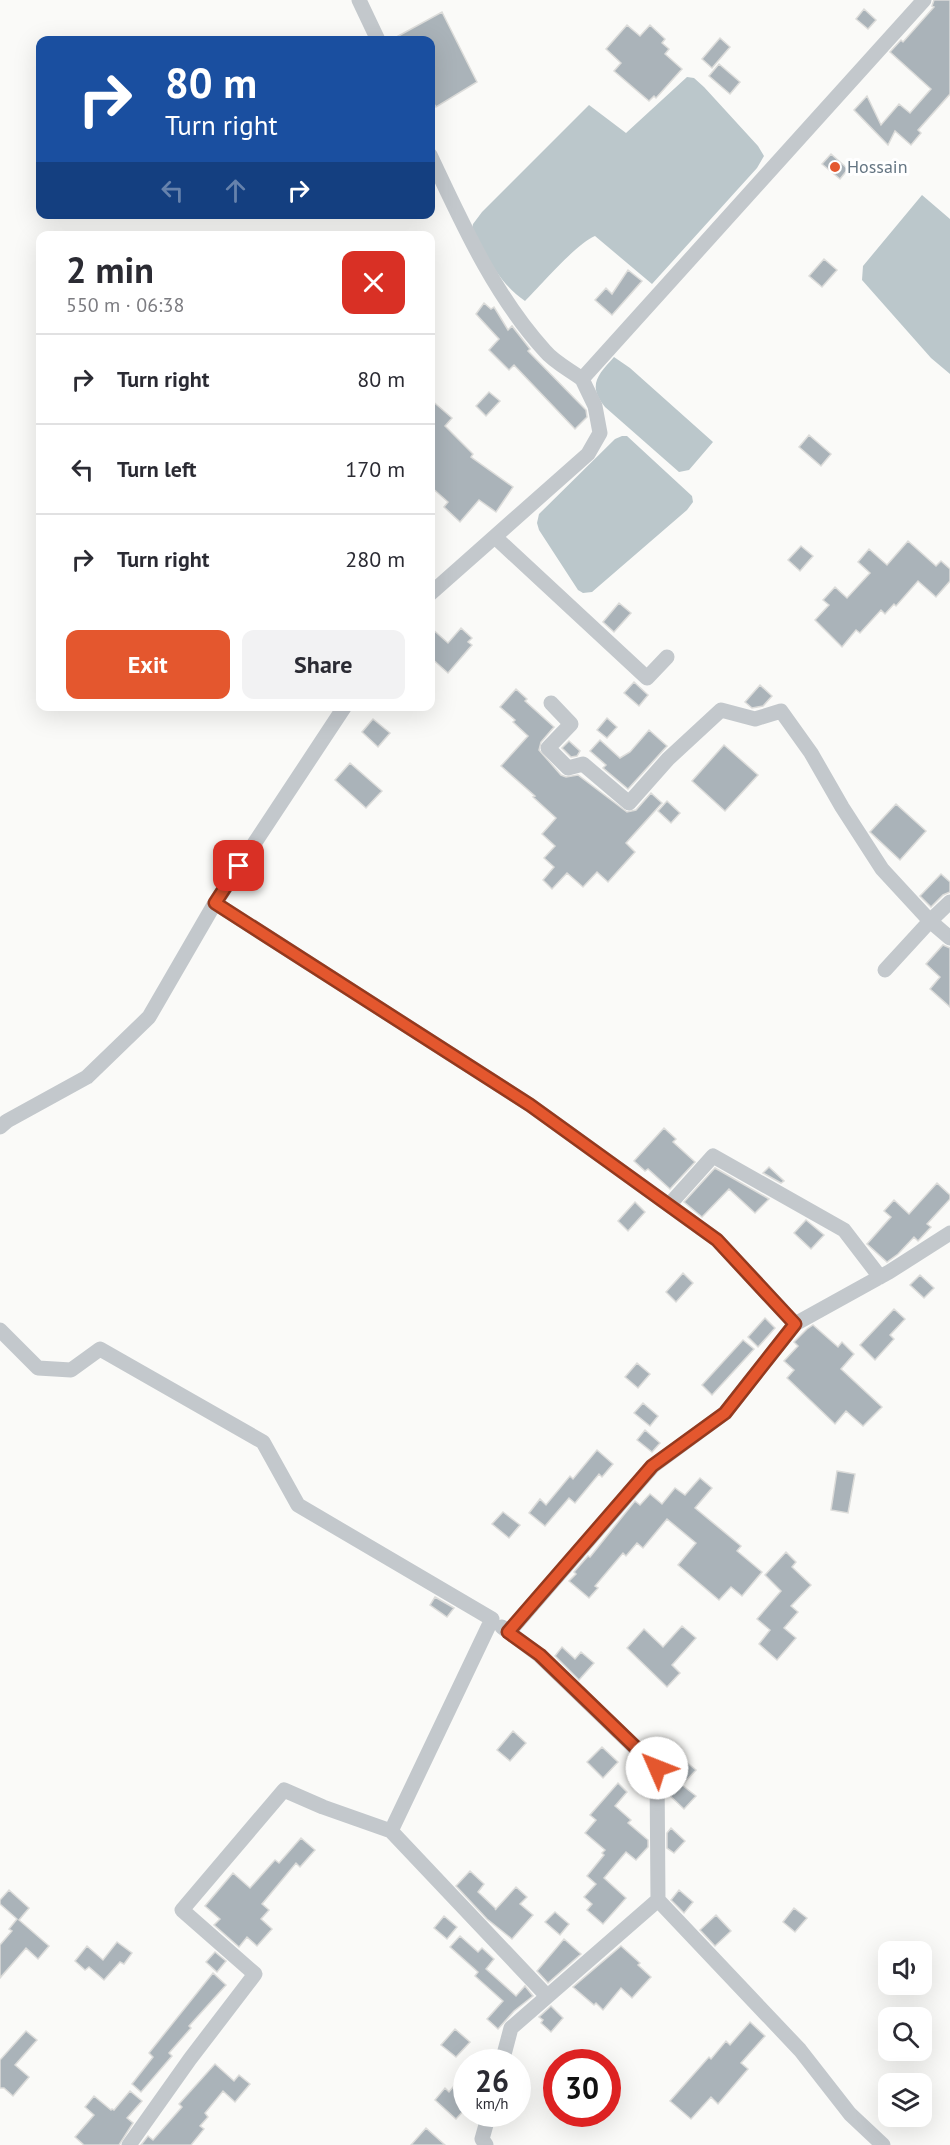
<!DOCTYPE html>
<html lang="en">
<head>
<meta charset="utf-8">
<style>
	:root { --surface:#fff; --page:#f2f2f3; --text:#2b2b33; --muted:#7c7c81; --line:#e1e1e2; --accent:#e4572e }
	body { margin:0; font-family:"PT Sans",sans-serif; background:var(--page); color:var(--text); height:100vh; display:flex; flex-direction:column; font-size:22px; white-space:nowrap }
	* { box-sizing:border-box; margin:0 }
	p { font-size:20px; color:var(--muted) }
	.icon { flex:none; width:33px; height:33px; fill:none; stroke:currentColor; stroke-width:2; stroke-linecap:round; stroke-linejoin:round }
	.map { position:relative; flex:1; overflow:hidden }
	.side { position:absolute; left:36px; top:231px; width:399px; height:480px; display:flex; flex-direction:column; background:var(--surface); border-radius:12px; box-shadow:0 6px 24px #0002 }
	.side>* { flex:none }
	.hud { position:absolute; left:36px; top:36px; width:399px; height:183px; border-radius:12px; box-shadow:0 6px 24px #0002; background:#1a4fa0; color:#fff; overflow:hidden }
	.buttons { position:absolute; left:878px; top:1941px; display:grid; gap:12px }
	.buttons a { display:grid; place-items:center; width:54px; height:54px; border-radius:12px; background:var(--surface); box-shadow:0 6px 24px #0002; font-size:30px }
	.speed { position:absolute; left:453px; top:2049px; display:flex; gap:12px; font-size:30px; font-weight:700; text-align:center }
	.speed>* { display:grid; place-content:center; width:78px; height:78px; border-radius:50%; background:var(--surface); box-shadow:0 6px 24px #0002; line-height:1 }
	.speed small { font-size:15px; font-weight:400 }
	.speed .limit { border:9px solid #d22; background:#fff; color:#111 }
	.pin { position:absolute; display:grid; place-items:center; width:51px; height:51px; color:#fff; margin:-26px; border-radius:12px; box-shadow:0 3px 9px #0006 }
	.me { position:absolute; width:66px; margin:-33px; rotate:314deg; stroke-linejoin:round; filter:drop-shadow(0 0 4px #0008) }
	.turn { display:flex; align-items:center; gap:21px; height:126px; padding:0 30px; font-size:27px }
	.turn .icon { width:78px; height:78px; stroke-width:2.5 }
	.turn b { display:block; font-size:42px; line-height:51px }
	.lanes { display:flex; align-items:center; height:57px; padding:0 30px; background:#0003; justify-content:center; gap:30px; direction:ltr }
	.lanes .off { opacity:.35 }
	.round { display:grid; place-items:center; flex:none; width:63px; height:63px; border-radius:12px; background:var(--page) }
	.overview { display:flex; align-items:center; justify-content:space-between; height:102px; padding:0 30px }
	h1 { font-size:36px; font-weight:700; line-height:45px }
	.action { display:flex; gap:12px; margin-top:auto; padding:12px 30px }
	.action a { flex:1; height:69px; border-radius:12px; background:var(--accent); color:#fff; font-size:24px; font-weight:700; line-height:69px; text-align:center }
	.action a+a { background:var(--page); color:var(--text) }
	ul { padding:0; list-style:none }
	li { display:flex; align-items:center; gap:18px; height:90px; padding:0 30px; border-top:2px solid var(--line) }
	li div { flex:1 }
	li b { display:block; font-size:22px }
	li em { font-style:normal }
	.map>svg:first-child { display:block }
	.water { fill:#bbc7cb }
	.building { fill:#aab3b9; stroke:#dcdcda; stroke-width:1.5 }
	.lines { fill:none; stroke-linecap:round; stroke-linejoin:round }
	.street { stroke:#c3c8cc; stroke-width:15 }
	.route-casing { stroke:#94391e; stroke-width:15 }
	.route { stroke:#e4572e; stroke-width:10 }
	.poi-dot { fill:#e4572e; stroke:#fff; stroke-width:2 }
	.labels { text-anchor:middle; stroke-width:6; stroke-linejoin:round; paint-order:stroke }
	.poi-label { font-size:18px; fill:#657683; stroke:#fff; text-anchor:start }
</style>
</head>
<body>
<div class="map">
<svg width="950" height="2145" viewBox="0 0 950 2145">
	<rect width="100%" height="100%" fill="#fafaf8"/>
	<path class="water" d="M687,77L694,78L704,87L758,146L764,156L757,168L652,284L595,236C577,243 541,285 525,301C499,283 487,257 472,229L473,224L482,212L589,105L626,133Z
		M922,195L950,219V374L931,358L862,280L863,266Z
		M614,357L630,368L713,442L689,470L679,472L605,407C587,385 598,375 614,357Z
		M622,436H627L692,496L693,502L687,510L592,592L583,593L578,590L539,530L537,523L539,514L615,439Z"/>
	<path class="building" d="M934,0H950V94L918,130L921,133L911,145L895,131L888,145L854,110L867,96L881,125L899,104L910,113L931,89L890,52L901,40L903,42L934,7L932,6Z
		M864,9L876,20L868,29L856,19Z
		M442,12L477,82L436,107L430,98V40H391Z
		M627,25L640,36L650,25L665,39L662,43L669,49L665,54L682,69L656,98L654,96L649,101L614,71L621,63L606,49Z
		M720,38L730,47L712,68L702,59Z
		M719,64L740,82L730,94L709,76Z
		M831,154L848,169L840,179L822,164Z
		M824,259L837,270L822,287L809,276Z
		M628,270L642,281L612,315L595,300L606,288L612,294Z
		M484,303L491,309L494,307L508,330L512,326L530,349L528,351L586,410L587,417L575,429L514,365L509,370L489,350L499,339L476,314Z
		M489,392L500,401L486,416L476,406Z
		M430,399L452,418L445,426L473,454L471,457L513,487L496,512L479,500L460,522L444,507L448,502L430,486Z
		M809,435L831,454L821,466L799,447Z
		M908,541L936,566L941,561L950,569V581L936,597L918,581L896,606L894,604L885,614L881,610L860,633L856,630L842,647L815,620L829,605L823,600L835,587L847,598L870,573L858,562L869,549L887,565Z
		M801,546L813,556L800,571L788,560Z
		M619,603L631,613L614,632L603,622Z
		M430,627L448,643L461,628L472,638L468,642L472,645L448,673L430,657Z
		M634,682L648,695L639,706L624,693Z
		M760,685L772,696L763,706L752,708L745,702Z
		M516,689L527,699L525,701L554,727L541,742L539,750L561,775L566,777L578,775L627,812L636,810L651,793L662,803L626,843L635,852L608,882L597,872L583,887L567,873L552,889L543,880L554,867L544,858L555,846L542,834L556,818L533,797L535,796L501,766L528,736L513,722L515,720L500,707Z
		M607,718L617,727L607,738L597,730Z
		M373,719L390,733L378,747L362,732Z
		M649,730L667,746L628,789L603,768L606,765L590,751L600,740L620,758L630,752Z
		M569,741L580,751L577,756L571,757L562,748Z
		M724,745L758,775L725,811L692,781Z
		M350,763L382,791L366,808L335,780Z
		M667,801L680,813L671,823L658,811Z
		M896,804L926,831L900,860L870,832Z
		M941,874L950,882V892L943,895L931,907L920,896Z
		M943,945L950,948V1007L930,989L940,977L926,964Z
		M664,1128L676,1139L673,1142L695,1162L670,1189L648,1169L645,1171L634,1161Z
		M769,1167L784,1181L781,1183L763,1173Z
		M715,1168L769,1199L755,1213L729,1189L702,1217L684,1202Z
		M937,1183L950,1195V1199L927,1224L931,1227L918,1241L914,1237L898,1254L887,1262L867,1244L891,1217L884,1211L894,1200L909,1214Z
		M635,1202L645,1212L628,1231L618,1221Z
		M806,1220L824,1235L811,1249L794,1233Z
		M683,1273L693,1283L676,1302L666,1292Z
		M920,1275L934,1288L924,1298L910,1285Z
		M894,1309L905,1319L890,1335L894,1339L875,1360L860,1345Z
		M765,1318L775,1328L758,1347L748,1337Z
		M813,1325L838,1347L842,1342L854,1354L841,1369L882,1407L863,1426L846,1411L835,1424L787,1378L794,1370L784,1361L798,1346L794,1342L807,1329Z
		M743,1340L754,1349L712,1395L702,1385Z
		M637,1363L650,1374L638,1388L625,1377Z
		M643,1403L658,1416L650,1426L634,1413Z
		M645,1430L660,1443L652,1452L637,1440Z
		M597,1450L613,1464L602,1477L599,1474L575,1503L569,1498L545,1526L529,1513L540,1499L546,1505L570,1476L573,1479Z
		M837,1471L855,1474L848,1513L831,1510Z
		M700,1478L712,1488L695,1508L741,1546L737,1551L762,1572L742,1596L731,1587L719,1600L678,1565L696,1543L667,1519L643,1548L637,1543L626,1556L623,1553L595,1586L598,1588L589,1598L569,1581L576,1574L574,1572L588,1556L590,1557L635,1501L640,1505L650,1494L662,1504L675,1488L685,1495Z
		M503,1512L520,1525L509,1538L492,1524Z
		M786,1552L796,1562L792,1567L811,1585L791,1606L798,1612L784,1628L796,1638L777,1660L759,1644L770,1630L757,1619L781,1591L765,1575Z
		M435,1597L454,1608L447,1617L430,1605Z
		M682,1626L696,1638L672,1665L680,1673L667,1687L627,1648L644,1629L663,1647Z
		M562,1647L575,1659L581,1652L594,1663L579,1680L555,1656Z
		M513,1731L526,1743L510,1761L497,1750Z
		M602,1747L618,1762L603,1778L587,1762Z
		M685,1761L696,1770L682,1785L696,1796L684,1809L667,1793V1781Z
		M618,1783L627,1792L615,1806L631,1820L628,1823L648,1840V1847L636,1860L626,1852L604,1878L626,1898L603,1924L587,1910L592,1904L584,1897L596,1884L587,1876L604,1855L602,1853L605,1850L585,1833L596,1820L590,1815Z
		M671,1828L685,1841L674,1853L667,1848V1833Z
		M301,1838L315,1850L300,1867L296,1863L262,1904L269,1910L261,1919L272,1929L257,1946L247,1937L239,1947L214,1925L220,1919L205,1906L233,1873L250,1888L275,1860L279,1863Z
		M470,1871L484,1884L478,1892L496,1909L495,1910L516,1887L527,1897L520,1904L533,1915L512,1939L487,1919L456,1886Z
		M9,1890L29,1908L19,1920L49,1946L38,1959L26,1948L0,1978V1945L12,1931L9,1929L17,1919L0,1904V1900Z
		M679,1890L693,1902L684,1913L671,1900Z
		M794,1908L807,1918L795,1932L783,1922Z
		M555,1912L569,1924L560,1935L545,1922Z
		M716,1915L731,1931L715,1946L700,1930Z
		M444,1916L457,1927L447,1939L434,1928Z
		M460,1936L478,1952L482,1948L494,1959L486,1969L516,1996L525,1986L533,1996L514,2011L498,2029L487,2019L503,2001L475,1976L478,1972L450,1947Z
		M564,1939L581,1954L548,1983L537,1971Z
		M117,1942L132,1953L124,1964L120,1962L104,1980L89,1967L85,1970L75,1961L87,1946L103,1960Z
		M621,1946L640,1963L638,1965L651,1977L632,1998L621,1988L603,2010L596,2003L594,2005L573,1987Z
		M215,1952L226,1961L217,1972L206,1962Z
		M213,1973L226,1985L189,2026L191,2028L169,2053L172,2056L141,2092L132,2084L153,2057L149,2053Z
		M551,2006L563,2018L551,2032L541,2023L543,2020L539,2017Z
		M750,2022L765,2036L741,2063L748,2069L718,2104L711,2097L691,2119L670,2101L709,2057L711,2059L726,2041L730,2045Z
		M455,2029L470,2042L456,2057L441,2045Z
		M26,2031L37,2040L15,2065L29,2077L13,2096L4,2088H0V2060Z
		M215,2064L234,2081L239,2075L250,2084L235,2102L223,2091L205,2113L208,2117L200,2126L204,2129L191,2145H141L148,2136L153,2140L182,2107L179,2104Z
		M466,2071V2108L456,2119L435,2100L445,2088L449,2092Z
		M130,2091L142,2101L127,2118L133,2123L119,2145H84L75,2137L94,2115L85,2107L94,2096L111,2110L112,2109L114,2110Z
		M426,2128L445,2145H411Z"/>
	<g class="lines">
		<path class="street" d="M359,0L378,40
			M430,155C462,223 494,295 545,351C554,362 570,370 582,379
			M495,537L647,678L667,657
			M430,594L588,454L600,433L595,406L582,379L924,0
			M551,703L571,724L548,748L568,768L583,764L629,803L668,759L721,710L755,719L781,711L811,753L842,807L882,869L930,921L885,970
			M950,902L930,921L950,938
			M215,903L530,1105L717,1240L795,1324L725,1413L653,1466L509,1632
			M0,1127L7,1121L87,1077L149,1017L215,903L345,706
			M669,1205L713,1156L844,1230L880,1277
			M795,1324L889,1272L950,1233
			M0,1330L38,1368L71,1370L100,1349L263,1442L298,1505L492,1619L391,1831
			M658,1900L800,2050L850,2114L883,2145
			M502,2062L511,2028L658,1900L657,1769L539,1655L502,1627
			M129,2145L190,2059L255,1974L182,1910L284,1790L323,1807L391,1831L547,1996
			M486,2145L482,2139L489,2114"/>
	</g>
	<g class="lines">
		<defs>
			<path id="route" d="M239,866L215,903L530,1105L717,1240L795,1324L725,1413L652,1466L508,1632L540,1655L657,1768"/>
		</defs>
		<use href="#route" class="route-casing"/>
		<use href="#route" class="route"/>
	</g>
	<circle class="poi-dot" cx="835" cy="167" r="6"/>
	<g class="labels">
		<g class="poi-label">
			<text x="847" y="173">Hossain</text>
		</g>
	</g>
</svg>
<div class="buttons">
<a><svg class="icon" aria-label="sound" viewBox="0 0 24 24"><path d="M4 9h4l5-4v14l-5-4H4zM17 9q2 3 0 6"/></svg></a>
<a><svg class="icon" aria-label="search" viewBox="0 0 24 24"><circle cx="10" cy="10" r="6"/><path d="M15 15l6 6"/></svg></a>
<a><svg class="icon" aria-label="layers" viewBox="0 0 24 24"><path d="M12 4l9 5-9 5-9-5zM3 14l9 5 9-5"/></svg></a>
</div>
<div class="speed"><div>26<small>km/h</small></div><div class="limit">30</div></div>
<div class="pin" style="left:239px;top:866px;background:#d93025"><svg class="icon" aria-label="arrive" viewBox="0 0 24 24"><path d="M6 21V4h12l-3 4 3 4H6"/></svg></div>
<svg class="me" style="left:657px;top:1768px" viewBox="-20 -20 40 40"><circle r="19" fill="#fff"/><path d="M0-13L10 11 0 6-10 11z" fill="#e4572e"/></svg>
<div class="hud">
<div class="turn"><svg class="icon" aria-label="right" viewBox="0 0 24 24"><path d="M7 20v-9h11M14 6l5 5-5 5"/></svg><div><b>80 m</b>Turn right</div></div>
<div class="lanes"><svg class="icon off" aria-label="left" viewBox="0 0 24 24"><path d="M17 20v-9H6M10 6l-5 5 5 5"/></svg><svg class="icon off" aria-label="ahead" viewBox="0 0 24 24"><path d="M12 20V5M6 11l6-6 6 6"/></svg><svg class="icon" aria-label="right" viewBox="0 0 24 24"><path d="M7 20v-9h11M14 6l5 5-5 5"/></svg></div>
</div>
<section class="side">
<div class="overview"><div><h1>2 min</h1><p>550 m · 06:38</p></div><a class="round" style="background:#d93025;color:#fff"><svg class="icon" aria-label="close" viewBox="0 0 24 24"><path d="M6 6l12 12M18 6L6 18"/></svg></a></div>
<ul>
<li><svg class="icon" aria-label="right" viewBox="0 0 24 24"><path d="M7 20v-9h11M14 6l5 5-5 5"/></svg><div><b>Turn right</b></div><em>80 m</em></li>
<li><svg class="icon" aria-label="left" viewBox="0 0 24 24"><path d="M17 20v-9H6M10 6l-5 5 5 5"/></svg><div><b>Turn left</b></div><em>170 m</em></li>
<li><svg class="icon" aria-label="right" viewBox="0 0 24 24"><path d="M7 20v-9h11M14 6l5 5-5 5"/></svg><div><b>Turn right</b></div><em>280 m</em></li>
</ul>
<div class="action"><a>Exit</a><a>Share</a></div>
</section>
</div>
</body>
</html>
